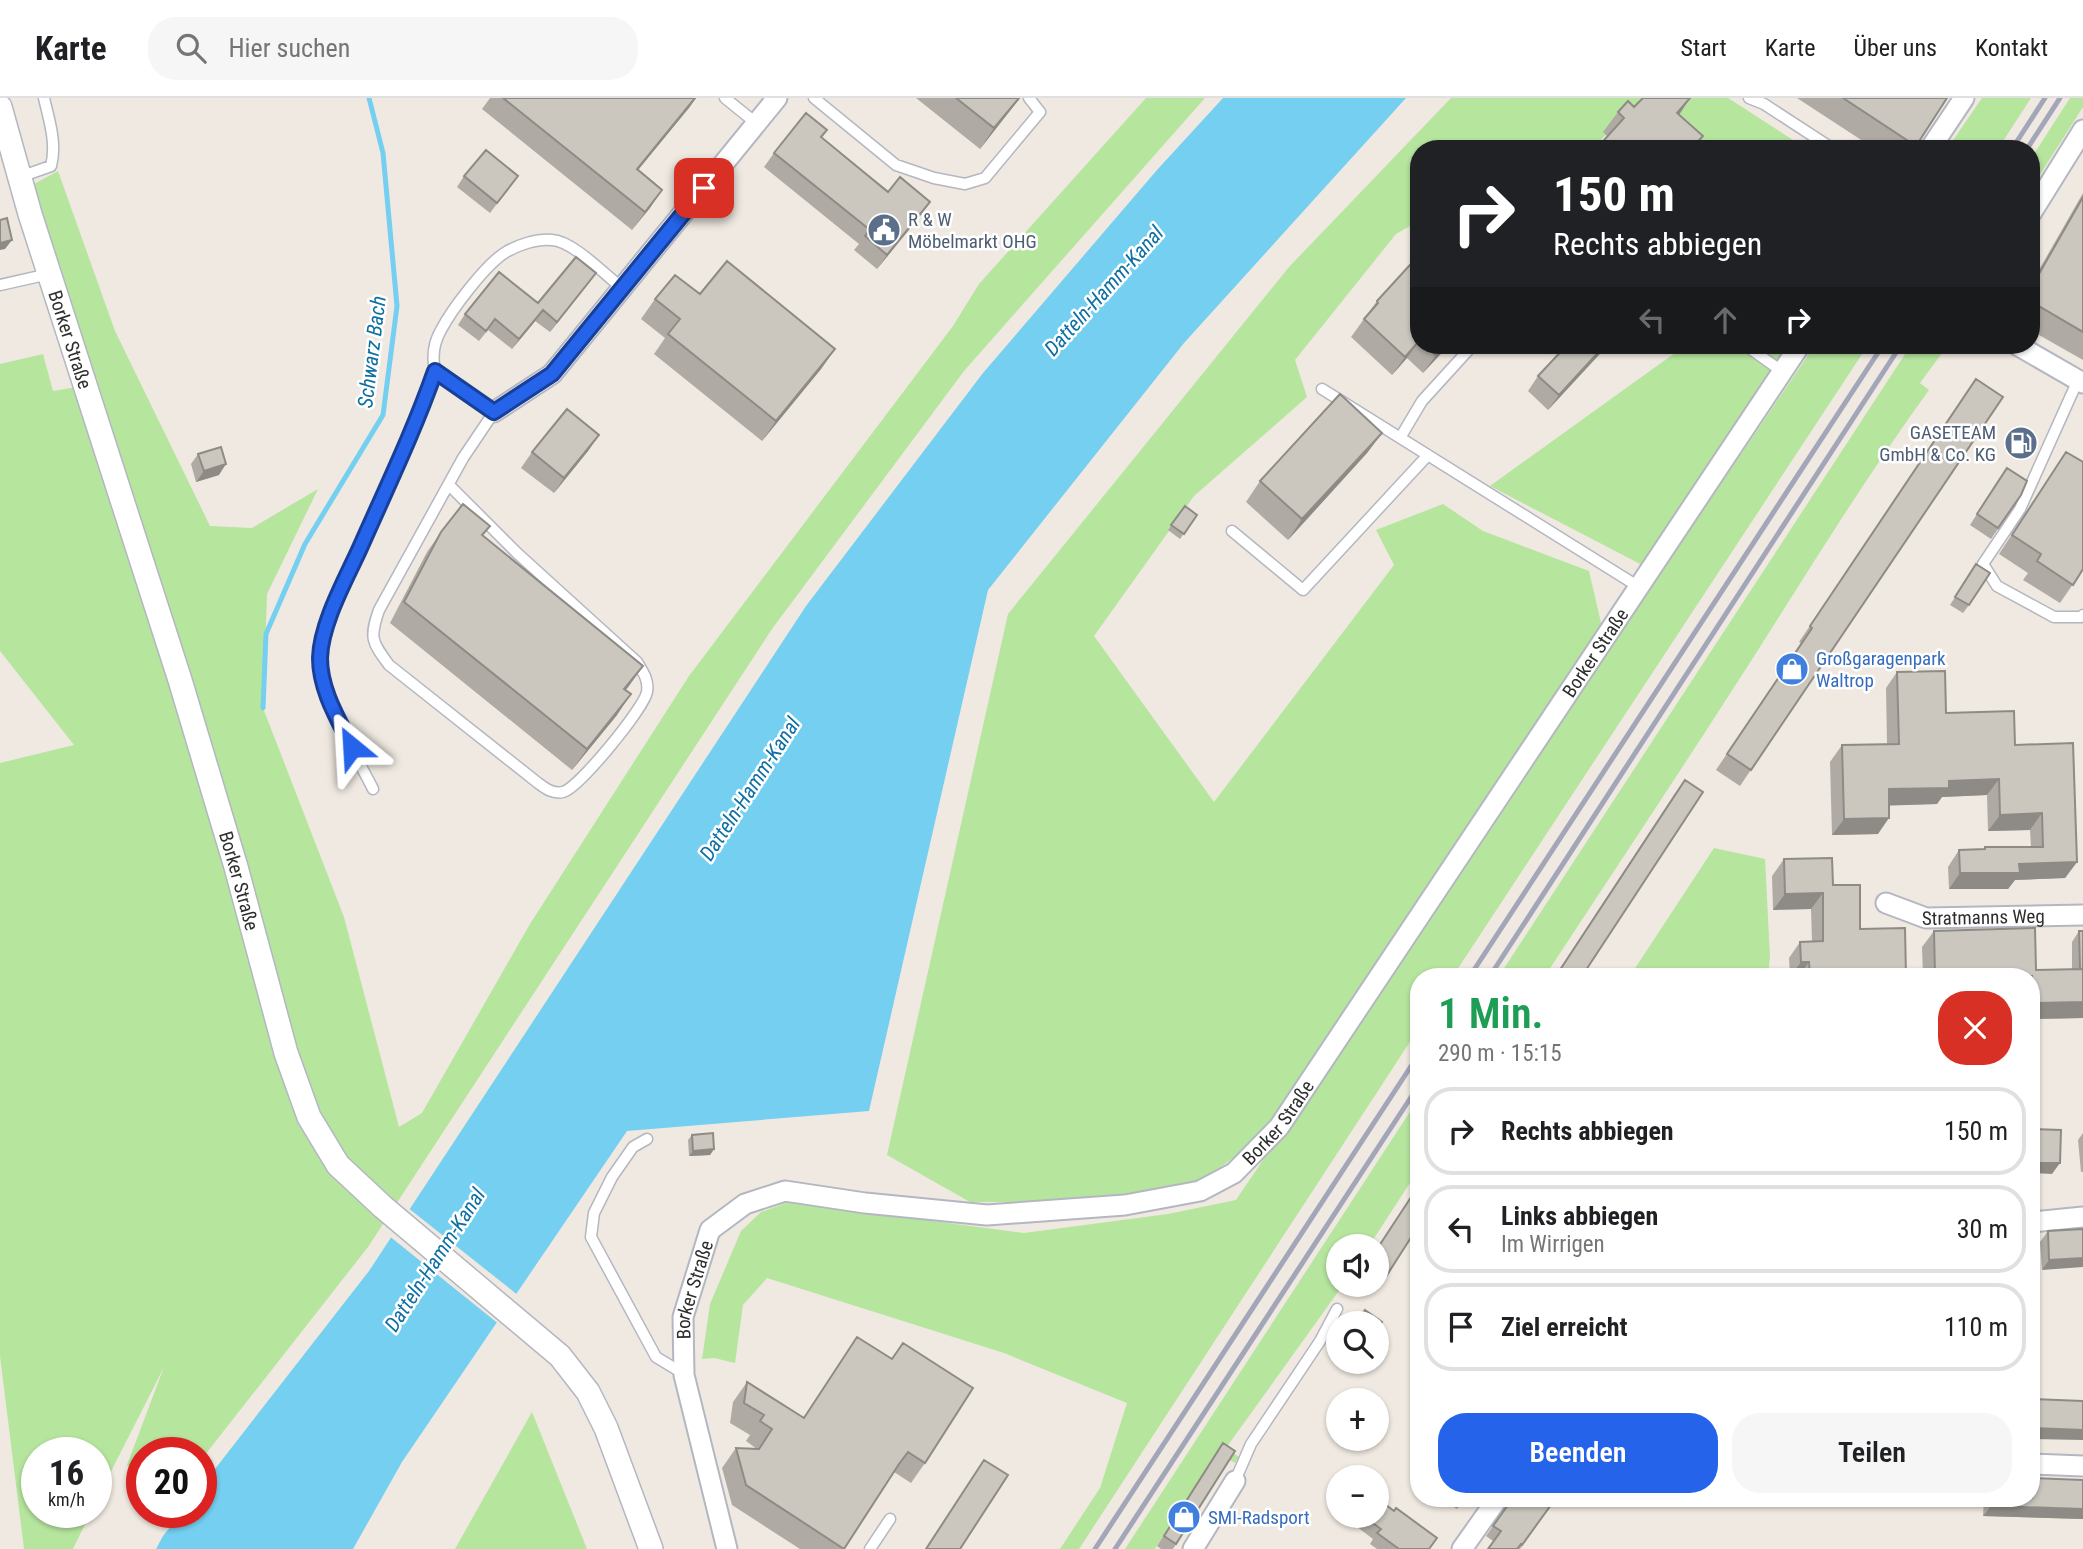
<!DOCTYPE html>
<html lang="de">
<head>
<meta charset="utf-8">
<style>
	:root { --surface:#fff; --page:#f6f6f6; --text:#202124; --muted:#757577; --line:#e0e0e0; --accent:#2563eb }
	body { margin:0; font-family:"Roboto Condensed",sans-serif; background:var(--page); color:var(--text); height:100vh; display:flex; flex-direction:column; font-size:26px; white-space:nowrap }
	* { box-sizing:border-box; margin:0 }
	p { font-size:23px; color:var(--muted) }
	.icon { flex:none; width:38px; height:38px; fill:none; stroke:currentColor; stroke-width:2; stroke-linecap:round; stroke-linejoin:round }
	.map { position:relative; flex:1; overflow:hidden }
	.sheet { position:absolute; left:1410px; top:870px; width:630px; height:539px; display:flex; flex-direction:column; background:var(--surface); border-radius:28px; box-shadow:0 2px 5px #0004 }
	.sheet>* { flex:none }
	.hud { position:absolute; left:1410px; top:42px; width:630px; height:214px; border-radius:28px; box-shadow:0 2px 5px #0004; background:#202124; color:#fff; overflow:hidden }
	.buttons { position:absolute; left:1326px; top:1136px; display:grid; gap:14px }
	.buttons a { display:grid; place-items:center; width:63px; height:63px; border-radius:50%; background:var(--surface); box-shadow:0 2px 5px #0004; font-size:35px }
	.speed { position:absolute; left:21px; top:1339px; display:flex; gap:14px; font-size:35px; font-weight:700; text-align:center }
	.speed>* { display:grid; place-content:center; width:91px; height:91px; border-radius:50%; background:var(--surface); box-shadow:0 2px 5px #0004; line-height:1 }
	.speed small { font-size:18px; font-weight:400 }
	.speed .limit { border:10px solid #d22; background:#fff; color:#111 }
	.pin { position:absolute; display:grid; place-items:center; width:60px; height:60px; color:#fff; margin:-30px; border-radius:14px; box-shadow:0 4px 10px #0006 }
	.me { position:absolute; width:77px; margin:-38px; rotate:333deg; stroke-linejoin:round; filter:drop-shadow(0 0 5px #0008) }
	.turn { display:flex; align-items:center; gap:24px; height:147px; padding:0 28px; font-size:32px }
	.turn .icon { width:91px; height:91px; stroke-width:2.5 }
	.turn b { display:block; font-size:49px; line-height:60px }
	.lanes { display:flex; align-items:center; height:66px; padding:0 28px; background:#0003; justify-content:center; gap:35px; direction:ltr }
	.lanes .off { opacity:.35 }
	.round { display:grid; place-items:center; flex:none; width:74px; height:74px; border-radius:28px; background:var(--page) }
	.overview { display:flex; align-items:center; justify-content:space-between; height:119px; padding:0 28px }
	h1 { font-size:42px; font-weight:600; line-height:52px; color:#1e9e55 }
	.primary-button { display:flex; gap:14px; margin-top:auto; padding:14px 28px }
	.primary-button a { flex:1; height:80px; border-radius:28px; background:var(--accent); color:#fff; font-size:28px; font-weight:600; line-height:80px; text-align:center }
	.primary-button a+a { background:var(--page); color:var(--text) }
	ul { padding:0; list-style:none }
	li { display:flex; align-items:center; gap:21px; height:88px; margin:0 14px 10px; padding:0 14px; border:4px solid var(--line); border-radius:28px }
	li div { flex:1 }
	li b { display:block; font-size:26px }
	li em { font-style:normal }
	header { display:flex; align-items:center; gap:42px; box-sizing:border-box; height:98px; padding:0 35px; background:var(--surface); border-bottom:2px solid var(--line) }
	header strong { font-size:33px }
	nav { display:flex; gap:38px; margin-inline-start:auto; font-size:24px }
	.search { width:490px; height:63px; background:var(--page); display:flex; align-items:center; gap:18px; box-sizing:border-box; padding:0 24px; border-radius:28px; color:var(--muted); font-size:26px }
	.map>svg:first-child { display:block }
	.green { fill:#b6e59e }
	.water { fill:#75cff0 }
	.pier { fill:#efe9e1 }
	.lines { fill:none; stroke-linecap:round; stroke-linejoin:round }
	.stream { stroke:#75cff0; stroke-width:5 }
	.service-casing { stroke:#b4b7c1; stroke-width:13 }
	.minor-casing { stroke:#b4b7c1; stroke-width:23 }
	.tertiary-casing { stroke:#b4b7c1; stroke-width:26 }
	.service { stroke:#fff; stroke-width:10 }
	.minor { stroke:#fff; stroke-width:19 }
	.tertiary { stroke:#fff; stroke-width:23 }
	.rail { stroke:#a3a6b8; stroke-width:5 }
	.wall { fill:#afaba4 }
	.shaded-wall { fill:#8e8b86 }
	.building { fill:#cbc7bf; stroke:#8e8b86; stroke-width:2 }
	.route-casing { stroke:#184099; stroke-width:18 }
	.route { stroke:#2563eb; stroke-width:12 }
	.labels { text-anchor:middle; stroke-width:5; stroke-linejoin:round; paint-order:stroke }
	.service-label { font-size:19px; fill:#4e5e75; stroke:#fff; text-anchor:start }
	.street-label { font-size:19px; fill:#2e2e2e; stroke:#fff }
	.shop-label { font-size:19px; fill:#366cbe; stroke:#fff; text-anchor:start }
	.water-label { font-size:21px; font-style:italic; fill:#0d6fa3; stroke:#fff }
</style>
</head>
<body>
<header>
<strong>Karte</strong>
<div class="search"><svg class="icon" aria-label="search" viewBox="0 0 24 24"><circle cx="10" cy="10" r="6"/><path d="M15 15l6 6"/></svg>Hier suchen</div>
<nav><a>Start</a><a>Karte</a><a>Über uns</a><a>Kontakt</a></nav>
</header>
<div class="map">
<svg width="2083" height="1451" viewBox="0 0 2083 1451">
	<rect width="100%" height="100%" fill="#efe9e1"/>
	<path class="green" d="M1146,0H1205L964,273L772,531L368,1149L201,1362V1354H142V1378L127,1367L164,1269L96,1403V1354H37V1414H91L73,1451H24L0,1258V665L74,647L0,553V266L43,256L53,293L95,286L34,86L58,73L115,233L210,428L252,430L318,391L267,496L263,610L344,819L399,1029L422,1015L530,826L689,578L953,228L979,186Z
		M1451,0H1645L1591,51H1419V123L1396,136L1295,262L1307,299L1194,398L1094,538L1214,704L1394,467L1376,432L1443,406L1483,433L1589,473L1602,529L1314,962L1258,1042L1197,1086L1083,1104H970L887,1057L1008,516L1289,169Z
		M1671,0H1728L1807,51H1693L1696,46Z
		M1982,0H2031L1998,51H1947Z
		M2070,0H2083V9L2032,89V59Z
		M1686,247H1789L1644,468L1490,388Z
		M1815,247H1868L1453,878H1419V930L1079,1451H1060L1100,1390L1127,1305L1004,1255L767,1180L743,1207L735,1265L714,1260L702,1261L710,1206L741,1133L761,1114L789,1104L1024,1135L1168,1116L1236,1102Z
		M1911,247H1948L1920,285L1929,292C1855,394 1791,502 1722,608C1664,698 1604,788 1545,878H1499Z
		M1714,750L1765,761L1770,859L1768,878H1630Z
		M1419,1000V1071L1369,1148H1339V1186L1343,1187L1226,1350L1239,1359L1235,1365L1216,1355L1155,1451H1125Z
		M532,1314L587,1451H455Z"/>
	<path class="water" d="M1223,0H1406L1184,245L988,492L869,1013L627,1033L402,1364L353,1451H156L163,1438L182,1414H201V1389L369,1173L806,508L983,275L1157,72Z"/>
	<path class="pier" d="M407,1109L519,1198L500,1227L388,1137Z"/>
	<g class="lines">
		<path class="stream" d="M263,610L266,536L305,446L383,317L397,208L383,55L369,0"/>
		<defs>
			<path id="service" d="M725,0L756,25
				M814,0L896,67L934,80L965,86L985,80L1040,14L1029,0
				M1749,0L1764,6L1833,51
				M20,79L51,68C57,45 49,22 44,0
				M0,187L49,176
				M1745,247L1783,274
				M2078,282L2020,411L1983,466L1997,488L2054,519H2081L2083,517
				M1322,291L1639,489
				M1400,340L1422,303L1473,247
				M449,387L517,455L637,564C643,574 649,582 647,594C644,610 579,690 563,694C553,696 546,691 538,685L389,567C372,544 369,540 379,512L463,360L494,314L435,273C432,259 434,244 441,232C452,211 486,166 506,154C518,147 538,140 552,142C573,143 605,177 622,190
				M1232,433L1303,492L1428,357
				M373,691C356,657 329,616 322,580C313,532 364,441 384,396C403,355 420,315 435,273
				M647,1041L633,1049L612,1079L594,1115L591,1139L656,1259L684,1276
				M1235,1383L1251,1346L1320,1243L1337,1211
				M870,1451L890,1421"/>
			<g id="minor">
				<path d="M1930,51L1964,0"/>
				<path d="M2032,114L2083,32"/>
				<path d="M2017,247L2083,285"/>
				<path d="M494,314L552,276L777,0"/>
				<path id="s1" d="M1886,805L1926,820L2083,817"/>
				<path d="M2032,1124L2083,1119"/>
				<path d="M2032,1366L2083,1368"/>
				<path id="s2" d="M727,1451L684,1277L683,1219L710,1132L745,1106L785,1093L865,1105L987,1117L1125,1107L1200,1093L1234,1075L1279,1029L1800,247"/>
				<path d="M1193,1451L1235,1383"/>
				<path d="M1462,1451L1498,1400"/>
			</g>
			<g id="tertiary">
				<path id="s3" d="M0,9L30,116L180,582L236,769L286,955L309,1019L338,1067L383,1109L560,1258L588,1294L606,1330L651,1451"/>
			</g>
		</defs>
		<use href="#service" class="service-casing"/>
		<use href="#minor" class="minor-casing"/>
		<use href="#tertiary" class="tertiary-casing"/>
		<use href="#service" class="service"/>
		<use href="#minor" class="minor"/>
		<use href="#tertiary" class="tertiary"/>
		<path class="rail" d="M2012,51L2045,0
			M2027,51L2060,0
			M1470,878L1883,247
			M1490,878L1901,247
			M1095,1451L1419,956
			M1115,1451L1419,987"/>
	</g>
	<path class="wall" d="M490,0H696L638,72L662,92L632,132L482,11Z
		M916,0H1020L980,51Z
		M1797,0H1947L1914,51H1875Z
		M1634,9L1607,38L1603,34L1618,14Z
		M822,40L920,118L877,171L854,152L859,146L764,69L774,55Z
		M464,78H518L490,115L457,89Z
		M2083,95V262L2032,233V184Z
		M1419,157V247H1449L1423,275L1407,260L1392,277L1351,239L1377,203Z
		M596,175L550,234L535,223L512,251L488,232L479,243L458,227L465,216L538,205Z
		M700,196L835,251L821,271L762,343L654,256L665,240L641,221L655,201Z
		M1567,247H1608L1548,312L1528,293L1538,278Z
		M1976,281L2003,299L1740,688L1716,672L1801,545L1799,544Z
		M1382,335L1367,355L1288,442L1246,404L1260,383Z
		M599,337L588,353L554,395L521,370L532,354Z
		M2066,354L2083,364V473H2082L2060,505L2023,482L2028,475L1999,456Z
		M198,356L219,377L196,384L191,366Z
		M2000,380L2021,397L1991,441L1970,427Z
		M1185,408L1197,417L1180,441L1168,432Z
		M441,434L482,438L626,592L617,617L572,672L390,525L427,454Z
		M1976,466L1969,507L1963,515L1950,507Z
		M1897,574L1946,615L2015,647L2077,764L2065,780L2015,782L2008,791H1949L1948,769L1959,752L1984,751L1985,749H2031L2030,732L1988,733L1987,697L1942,699L1937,706L1889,707L1878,736L1832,737L1830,664L1842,647L1887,646L1886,590Z
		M1685,682L1582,878H1555L1674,697Z
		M1784,761L1833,787L1860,831L1906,878H1790L1789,860L1800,844H1812L1811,811L1773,812L1772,778Z
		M1934,833L2036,872L2072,871V844L2079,833H2083V920L2038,921L2032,878H1923L1922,849Z
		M2083,1035V1074H2081L2078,1042Z
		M692,1037L714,1051L710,1057L689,1058L688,1042Z
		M1419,1086V1127L1376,1192L1367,1186H1377V1150Z
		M2083,1131L2042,1172L2040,1144L2048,1133Z
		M857,1239L891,1261L903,1245L925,1365L911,1385L894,1374L844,1451H800L732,1407L722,1370L736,1350L757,1351L746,1343L750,1337L730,1325L733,1304L747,1284L803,1320Z
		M1235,1353L1173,1451H1161L1157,1448L1217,1355Z
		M2083,1382V1421L1983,1418L1984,1400H2032Z
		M1440,1400H1465L1457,1411Z
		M1513,1400L1523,1404L1556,1400L1520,1451H1488L1493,1443L1486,1438Z
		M1350,1418H1377L1429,1451H1377L1370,1446L1373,1441L1348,1422Z"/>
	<path class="shaded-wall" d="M695,0H696L689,10L624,89L637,71Z
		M1019,0H1020L980,51L994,30Z
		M1690,0L1679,17L1677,15Z
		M662,92L650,110L632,132L645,114Z
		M930,104L920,118L877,171L887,157Z
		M12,142L5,151L0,152V145Z
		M596,175L588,186L550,234L557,224Z
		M543,212L535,223L512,251L519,241Z
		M1419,243L1407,260L1392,277L1405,259Z
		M1445,247H1449L1423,275L1436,257Z
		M1605,247H1608L1548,312L1559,297Z
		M835,251L821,271L762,343L776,323Z
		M1382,335L1367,355L1288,442L1302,421Z
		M599,337L588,353L554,395L564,380Z
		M226,366L219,377L196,384L204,373Z
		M643,568L629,588L610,612L624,591Z
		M631,596L617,617L572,672L587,651Z
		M1999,681L1987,697L1942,699L1937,706L1877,708L1889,691L1949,683Z
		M2042,715L2030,732L1988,733L2000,717Z
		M1889,720L1878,736L1832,737L1844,721Z
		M2077,764L2065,780L2015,782L2008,791H1949L1960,775L2019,766Z
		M1823,795L1811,811L1773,812L1785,796Z
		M1801,864H1809L1799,878H1791Z
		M2000,872L1996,878H1949L1952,873Z
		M2083,904V920L2032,921L2037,905Z
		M2039,953L2032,963V954Z
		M714,1051L710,1057L689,1058L693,1053Z
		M2032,1065H2060L2052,1076L2032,1075Z
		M2083,1160V1169L2042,1172L2049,1162Z
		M2032,1330L2083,1332V1342L2032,1341Z
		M1879,1400H1948L1942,1409Z
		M1991,1408L2083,1411V1421L1983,1418Z"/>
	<path class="building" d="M503,0H695L637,71L662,92L645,114Z
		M956,0H1019L994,30Z
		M1643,0H1690L1677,15L1703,38L1691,51H1596L1624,20L1618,14L1628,3L1634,9Z
		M1843,0H1947L1916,48Z
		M806,15L827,32L821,39L888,94L900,79L930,104L887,157L865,138L870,132L774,55Z
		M486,52L518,78L497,105L464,78Z
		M2083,99V234L2032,204V188Z
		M7,120L12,142L0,145V122Z
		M1419,157V243L1405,259L1364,221L1378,205L1377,203Z
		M576,159L596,175L557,224L543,212L519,241L495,221L486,233L465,216L499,174L538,205Z
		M727,163L835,251L776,323L668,236L680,221L655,201L675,177L700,196Z
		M1424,247H1445L1436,257Z
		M1567,247H1605L1559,297L1538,278Z
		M1976,281L2003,299L1751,672L1727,656L1812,530L1810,528Z
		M1340,296L1382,335L1302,421L1260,383Z
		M567,311L599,337L564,380L532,354Z
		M221,349L226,366L204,373L198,356Z
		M2066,354L2083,364V471L2073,487L2037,463L2041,456L2012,437Z
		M2007,370L2027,383L2021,397L1998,430L1977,416Z
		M463,406L490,428L482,437L643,568L624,591L631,596L587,651L404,504L441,434Z
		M1185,408L1197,417L1184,436L1171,427Z
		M1976,466L1990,475L1969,507L1955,499Z
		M1945,573L1946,615L2014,613L2015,647L2073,645L2077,764L2019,766L2020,775H1960L1959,752L1985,751V749H2043L2042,715L2000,717L1999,681L1949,683V690L1889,691V720L1844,721L1842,647L1899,646L1897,574Z
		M1685,682L1703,694L1582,878H1556Z
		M1832,760L1833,787H1860V831L1905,830L1906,878H1810L1809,864H1801L1800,844L1823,843V795L1785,796L1784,761Z
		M2035,830L2036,872L2083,871V904L2037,905L2039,953L2032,954V878H2001L2000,872L1952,873L1953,878H1935L1934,833Z
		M2079,833H2083V871H2080Z
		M2032,1031L2061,1032L2060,1065H2032Z
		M713,1035L714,1051L693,1053L692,1037Z
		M1419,1087V1127L1387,1177L1377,1170V1151Z
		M2083,1131V1160L2049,1162L2048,1133Z
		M1365,1212L1382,1224L1377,1232V1225H1356Z
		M857,1239L892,1261L903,1245L973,1290L925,1365L908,1354L899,1366L844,1451L746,1387L736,1350L759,1351L772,1331L760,1323L764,1317L744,1305L747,1284L804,1320Z
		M2032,1301L2083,1303V1332L2032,1330Z
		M1223,1345L1235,1353L1176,1446L1164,1438Z
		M984,1362L1008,1377L960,1451H926Z
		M2032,1380L2083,1382V1411L1991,1408V1400H2032Z
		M1377,1400L1394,1413L1396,1410L1437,1440L1429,1451H1399L1377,1435L1381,1431L1363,1418H1377Z
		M1451,1400H1465L1460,1406Z
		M1513,1400H1517L1523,1404L1526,1400H1556L1522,1447L1521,1446L1517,1451H1488L1501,1433L1493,1428Z"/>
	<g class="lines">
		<defs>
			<path id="route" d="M352,649C338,621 320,592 320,560C321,525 346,481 360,450C386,391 414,333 435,273L494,314L552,276L704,90"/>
		</defs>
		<use href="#route" class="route-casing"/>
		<use href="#route" class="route"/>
	</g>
	<defs>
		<symbol id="civic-disc" viewBox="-11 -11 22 22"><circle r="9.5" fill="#5c6f8a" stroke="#fff"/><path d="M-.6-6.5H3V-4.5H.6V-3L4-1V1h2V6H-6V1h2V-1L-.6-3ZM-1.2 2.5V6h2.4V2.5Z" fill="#fff"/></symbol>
		<symbol id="fuel-disc" viewBox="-11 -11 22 22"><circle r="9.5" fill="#5c6f8a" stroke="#fff"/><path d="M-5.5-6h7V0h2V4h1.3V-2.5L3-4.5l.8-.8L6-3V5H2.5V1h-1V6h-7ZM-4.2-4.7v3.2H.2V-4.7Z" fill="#fff"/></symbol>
		<symbol id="shop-disc" viewBox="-11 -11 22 22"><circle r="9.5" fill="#3f7fe0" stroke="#fff"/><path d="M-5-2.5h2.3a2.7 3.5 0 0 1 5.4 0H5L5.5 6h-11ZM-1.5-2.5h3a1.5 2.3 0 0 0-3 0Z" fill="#fff"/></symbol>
	</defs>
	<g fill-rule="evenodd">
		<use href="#civic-disc" x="865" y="113" width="38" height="38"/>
		<use href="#fuel-disc" x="2002" y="326" width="38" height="38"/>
		<use href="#shop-disc" x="1773" y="552" width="38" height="38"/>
		<use href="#shop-disc" x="1165" y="1400" width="38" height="38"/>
	</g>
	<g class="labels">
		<g class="service-label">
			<text x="908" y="128">R &amp; W<tspan x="908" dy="22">Möbelmarkt OHG</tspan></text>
			<text x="1996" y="341" text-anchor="end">GASETEAM<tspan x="1996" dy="22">GmbH &amp; Co. KG</tspan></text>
		</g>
		<g class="street-label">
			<text dy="7" stroke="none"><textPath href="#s3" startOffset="243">Borker Straße</textPath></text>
			<text dy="7" stroke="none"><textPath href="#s2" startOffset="1505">Borker Straße</textPath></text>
			<text dy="7" stroke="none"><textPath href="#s3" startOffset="810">Borker Straße</textPath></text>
			<text dy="7" stroke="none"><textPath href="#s1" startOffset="100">Stratmanns Weg</textPath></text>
			<text dy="7" stroke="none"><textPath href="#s2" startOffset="938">Borker Straße</textPath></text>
			<text dy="7" stroke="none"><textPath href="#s2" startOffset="266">Borker Straße</textPath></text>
		</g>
		<g class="shop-label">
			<text x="1816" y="567">Großgaragenpark<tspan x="1816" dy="22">Waltrop</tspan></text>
			<text x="1208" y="1426">SMI-Radsport</text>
		</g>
		<g class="water-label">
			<text transform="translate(1104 193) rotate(-48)" y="7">Datteln-Hamm-Kanal</text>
			<text transform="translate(372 254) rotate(-83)" y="7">Schwarz Bach</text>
			<text transform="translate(750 691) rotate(-57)" y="7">Datteln-Hamm-Kanal</text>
			<text transform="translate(435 1162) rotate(-57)" y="7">Datteln-Hamm-Kanal</text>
		</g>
	</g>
</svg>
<div class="buttons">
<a><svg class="icon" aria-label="sound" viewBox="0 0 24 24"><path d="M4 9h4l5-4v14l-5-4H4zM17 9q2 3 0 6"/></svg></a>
<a><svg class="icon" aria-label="search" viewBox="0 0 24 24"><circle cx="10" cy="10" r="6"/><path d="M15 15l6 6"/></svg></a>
<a>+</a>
<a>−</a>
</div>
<div class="speed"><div>16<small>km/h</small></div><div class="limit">20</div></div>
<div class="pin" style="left:704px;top:90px;background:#d93025"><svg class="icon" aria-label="arrive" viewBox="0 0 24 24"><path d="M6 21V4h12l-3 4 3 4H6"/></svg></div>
<svg class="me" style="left:352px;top:649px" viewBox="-20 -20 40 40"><path d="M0-17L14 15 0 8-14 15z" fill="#2563eb" stroke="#fff" stroke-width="4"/></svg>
<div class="hud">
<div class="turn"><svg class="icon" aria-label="right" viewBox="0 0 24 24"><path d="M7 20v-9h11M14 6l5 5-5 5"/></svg><div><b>150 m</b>Rechts abbiegen</div></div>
<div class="lanes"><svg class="icon off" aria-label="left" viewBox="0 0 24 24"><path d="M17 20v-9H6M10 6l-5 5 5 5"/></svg><svg class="icon off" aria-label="ahead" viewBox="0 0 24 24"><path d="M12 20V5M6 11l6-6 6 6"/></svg><svg class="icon" aria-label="right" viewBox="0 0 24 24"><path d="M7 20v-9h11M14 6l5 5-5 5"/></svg></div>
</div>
<section class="sheet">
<div class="overview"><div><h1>1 Min.</h1><p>290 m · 15:15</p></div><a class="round" style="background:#d93025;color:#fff"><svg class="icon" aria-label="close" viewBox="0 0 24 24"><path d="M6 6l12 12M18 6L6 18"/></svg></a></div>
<ul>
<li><svg class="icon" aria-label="right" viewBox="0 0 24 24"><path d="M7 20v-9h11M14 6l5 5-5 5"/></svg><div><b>Rechts abbiegen</b></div><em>150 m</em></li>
<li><svg class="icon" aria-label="left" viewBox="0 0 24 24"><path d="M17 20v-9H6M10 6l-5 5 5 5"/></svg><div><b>Links abbiegen</b><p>Im Wirrigen</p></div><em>30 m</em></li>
<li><svg class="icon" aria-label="arrive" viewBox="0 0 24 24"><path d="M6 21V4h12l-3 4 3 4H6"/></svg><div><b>Ziel erreicht</b></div><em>110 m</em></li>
</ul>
<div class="primary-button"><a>Beenden</a><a>Teilen</a></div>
</section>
</div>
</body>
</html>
